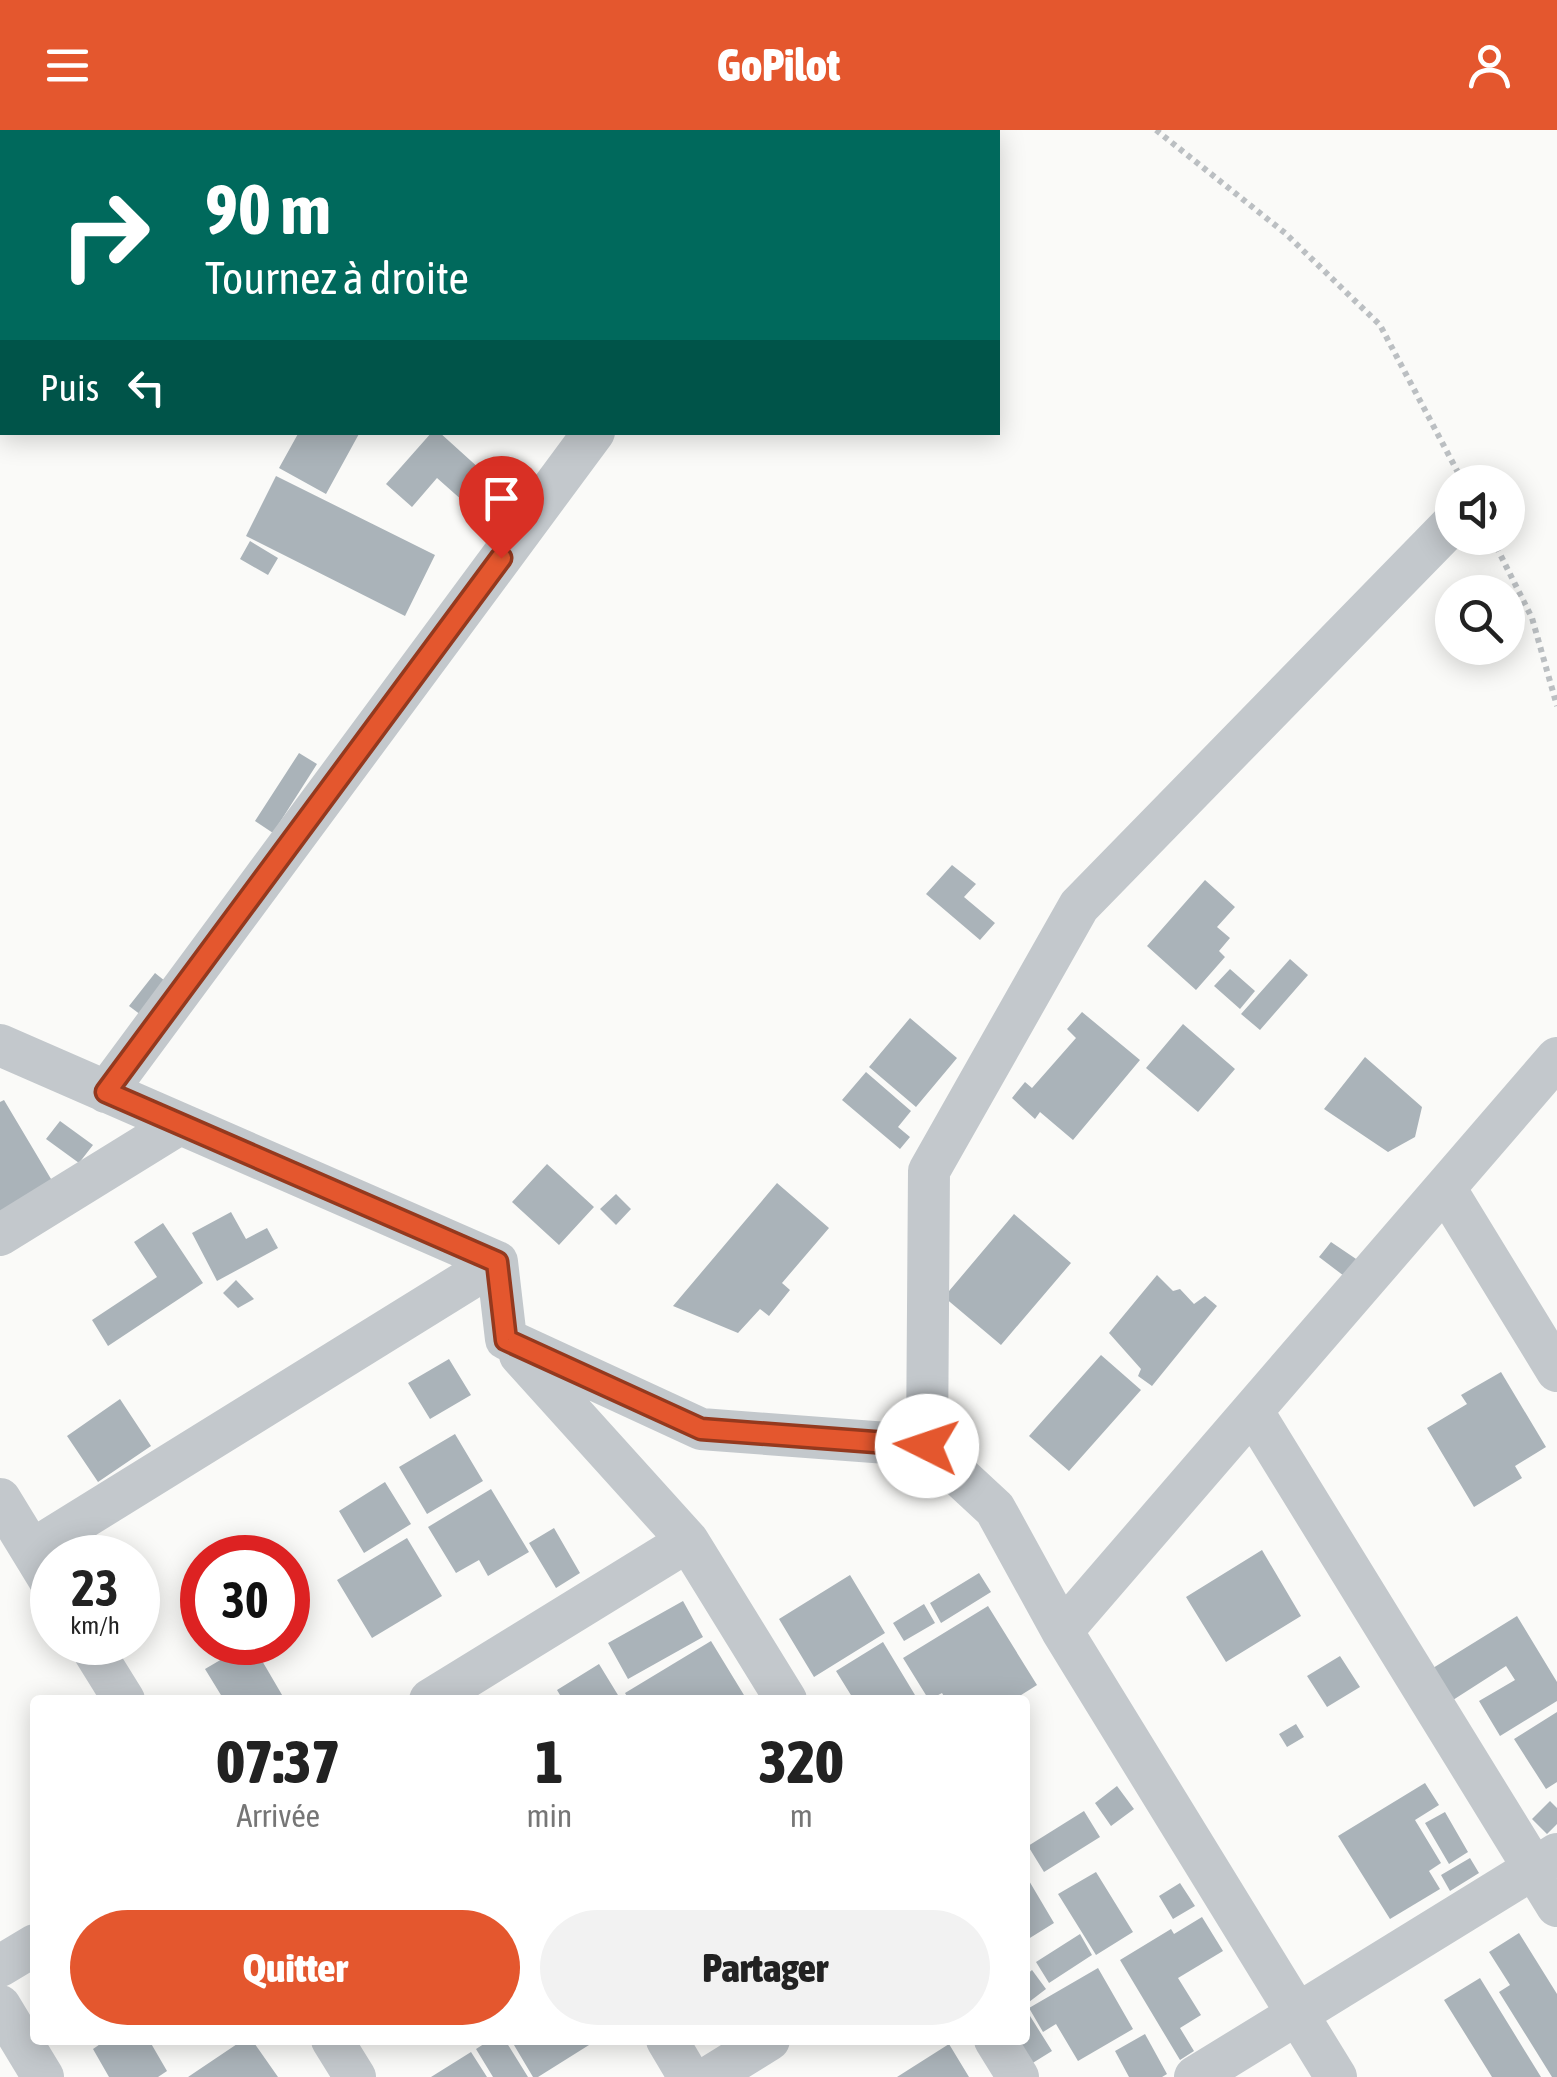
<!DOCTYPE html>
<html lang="fr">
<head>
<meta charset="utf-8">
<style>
	:root { --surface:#fff; --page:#f2f2f2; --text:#222; --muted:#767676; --accent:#e4572e }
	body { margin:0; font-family:"Asap Condensed",sans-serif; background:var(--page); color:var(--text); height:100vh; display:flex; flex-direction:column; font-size:38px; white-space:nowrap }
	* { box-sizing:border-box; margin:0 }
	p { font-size:32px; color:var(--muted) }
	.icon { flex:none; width:55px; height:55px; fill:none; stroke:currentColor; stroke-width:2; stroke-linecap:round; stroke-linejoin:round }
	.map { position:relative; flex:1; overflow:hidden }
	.side { position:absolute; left:30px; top:1565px; width:1000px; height:350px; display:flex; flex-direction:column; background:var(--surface); border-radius:10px; box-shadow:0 5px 25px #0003 }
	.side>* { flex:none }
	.banner { position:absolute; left:0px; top:0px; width:1000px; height:305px; box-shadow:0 5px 25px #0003; background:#00695c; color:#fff; overflow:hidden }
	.fabs { position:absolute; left:1435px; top:335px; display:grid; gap:20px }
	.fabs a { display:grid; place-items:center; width:90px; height:90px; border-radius:50%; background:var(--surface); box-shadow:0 5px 25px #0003; font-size:50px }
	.speed { position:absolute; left:30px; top:1405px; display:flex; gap:20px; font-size:50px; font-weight:700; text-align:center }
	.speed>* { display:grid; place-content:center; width:130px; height:130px; border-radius:50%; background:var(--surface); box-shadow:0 5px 25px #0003; line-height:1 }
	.speed small { font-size:25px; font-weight:400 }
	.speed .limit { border:15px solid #d22; background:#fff; color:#111 }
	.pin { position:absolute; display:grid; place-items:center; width:85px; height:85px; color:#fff; margin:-102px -42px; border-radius:50% 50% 50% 0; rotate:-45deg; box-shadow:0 0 10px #0007 }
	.pin .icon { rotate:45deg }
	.me { position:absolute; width:110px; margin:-55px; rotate:274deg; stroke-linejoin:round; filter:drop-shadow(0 0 8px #0008) }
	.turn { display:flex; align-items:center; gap:35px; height:210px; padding:0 40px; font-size:45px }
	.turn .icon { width:130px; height:130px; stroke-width:2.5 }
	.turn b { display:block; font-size:70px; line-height:85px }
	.then { display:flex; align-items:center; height:95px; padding:0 40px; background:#0003; gap:20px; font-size:38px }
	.eta { display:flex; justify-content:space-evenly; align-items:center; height:170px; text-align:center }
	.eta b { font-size:60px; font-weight:800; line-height:70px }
	.button { display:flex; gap:20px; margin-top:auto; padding:20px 40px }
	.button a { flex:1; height:115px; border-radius:60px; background:var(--accent); color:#fff; font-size:40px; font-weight:800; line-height:115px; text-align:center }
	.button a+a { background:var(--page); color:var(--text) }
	header { display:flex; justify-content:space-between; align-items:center; height:130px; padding:0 40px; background:var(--accent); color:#fff; font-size:45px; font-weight:800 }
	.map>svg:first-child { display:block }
	.building { fill:#aab3b9 }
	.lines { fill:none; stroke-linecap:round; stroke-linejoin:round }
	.path { stroke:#bbbfc2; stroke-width:6; stroke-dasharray:5 5; stroke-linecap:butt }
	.minor { stroke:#c3c8cc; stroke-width:42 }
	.route-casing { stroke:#94391e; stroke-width:25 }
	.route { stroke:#e4572e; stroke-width:18 }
</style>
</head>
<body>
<header><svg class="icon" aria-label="menu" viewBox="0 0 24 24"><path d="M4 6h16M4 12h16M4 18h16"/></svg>GoPilot<svg class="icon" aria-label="person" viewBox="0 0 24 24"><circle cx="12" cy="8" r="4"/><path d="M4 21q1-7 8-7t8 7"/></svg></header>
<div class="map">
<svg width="1557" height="1947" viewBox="0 0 1557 1947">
	<rect width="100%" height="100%" fill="#fafaf8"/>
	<path class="building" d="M299,302H360L326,364L279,338Z
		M432,302H439L513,369L490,395L437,348L412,377L386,354Z
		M276,346L435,425L405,486L246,406Z
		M250,411L278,428L268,445L240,429Z
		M299,623L317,634L273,703L255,691Z
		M952,735L976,754L964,767L995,793L980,810L926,764Z
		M1205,750L1235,777L1217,797L1230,808L1219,821L1225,827L1196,860L1147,816Z
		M1290,829L1308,845L1260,900L1241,884Z
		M1230,839L1255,861L1240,879L1214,856Z
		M155,843L170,855L145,888L129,876Z
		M1082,882L1140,930L1073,1010L1040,982L1035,989L1012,968L1025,952L1032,958L1076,908L1067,899Z
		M910,888L957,928L916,977L869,937Z
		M1183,894L1235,939L1198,982L1146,938Z
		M1365,927L1422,977L1415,1007L1388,1022L1324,979Z
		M866,942L911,981L898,997L910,1007L900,1019L842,970Z
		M4,970L54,1054L0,1087V972Z
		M60,991L93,1015L79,1033L46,1009Z
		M547,1034L594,1077L559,1115L512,1072Z
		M777,1053L829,1098L782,1153L790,1160L769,1186L760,1179L738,1203L673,1176Z
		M616,1064L631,1079L616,1095L600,1079Z
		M231,1082L246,1109L267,1098L278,1118L217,1151L192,1103Z
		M1014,1084L1071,1133L1001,1215L944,1167Z
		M163,1093L203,1153L108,1216L92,1190L157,1147L134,1112Z
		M1331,1112L1362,1133L1348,1149L1319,1127Z
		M1157,1145L1173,1161L1180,1159L1194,1174L1205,1166L1217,1176L1152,1256L1138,1246L1141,1239L1109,1203Z
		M236,1150L254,1169L238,1178L223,1163Z
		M1101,1225L1141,1260L1069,1341L1029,1306Z
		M449,1229L471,1265L430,1289L408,1253Z
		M1501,1242L1546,1317L1515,1336L1522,1348L1474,1377L1427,1298L1467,1274L1461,1265Z
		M120,1269L151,1316L98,1352L67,1306Z
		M455,1304L483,1351L427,1384L399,1337Z
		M385,1352L411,1394L364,1423L339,1381Z
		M491,1359L529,1422L488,1446L479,1430L456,1443L428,1397Z
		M554,1398L580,1443L556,1458L529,1413Z
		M407,1408L442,1466L372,1508L337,1450Z
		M1262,1420L1301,1486L1226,1532L1186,1467Z
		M979,1443L991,1462L941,1493L930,1473Z
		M850,1445L885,1503L814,1547L779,1489Z
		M683,1471L703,1507L628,1549L608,1513Z
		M924,1474L935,1493L904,1511L893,1493Z
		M988,1476L1037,1555L1013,1570H946L942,1563L929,1570L903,1528Z
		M1517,1486L1557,1552V1571L1500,1606L1479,1571L1515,1550L1506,1536L1453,1570L1433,1538Z
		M711,1511L747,1570H629L625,1563Z
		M251,1512L285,1570H224L205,1539Z
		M883,1512L918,1570H854L836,1541Z
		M1340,1526L1360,1557L1327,1577L1307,1546Z
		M599,1534L621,1570H563L557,1560Z
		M1557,1582V1652L1546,1659L1514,1609Z
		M1296,1594L1304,1607L1287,1617L1279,1604Z
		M1425,1653L1439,1675L1415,1690L1441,1733L1429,1741L1440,1759L1390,1789L1338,1706Z
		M1117,1656L1134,1679L1111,1696L1095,1673Z
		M1550,1671L1557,1678V1694L1547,1704L1532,1689Z
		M1084,1681L1100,1707L1044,1742L1028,1716Z
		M1445,1682L1468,1722L1449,1734L1425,1693Z
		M1470,1728L1479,1743L1450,1761L1441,1745Z
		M1096,1742L1133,1802L1096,1825L1058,1764Z
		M1025,1744L1054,1793L1025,1811Z
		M1180,1753L1195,1776L1173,1789L1159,1766Z
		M1202,1787L1223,1821L1178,1848L1201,1885L1180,1898L1194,1921L1180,1930L1120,1830L1171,1799L1174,1804Z
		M1519,1803L1557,1864V1947H1552L1499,1862L1510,1855L1489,1822Z
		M1080,1804L1092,1825L1049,1853L1036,1832Z
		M1098,1838L1133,1899L1078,1931L1056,1894L1043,1902L1029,1878Z
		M1032,1840L1046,1859L1029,1872L1025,1867V1846Z
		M1480,1848L1541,1947H1492L1444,1870Z
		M1025,1878L1052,1921L1031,1934L1016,1910H1025Z
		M1145,1904L1167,1944L1162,1947H1129L1115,1921Z
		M106,1910H149L167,1941L158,1947H109L93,1919Z
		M243,1910H252L278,1947H188Z
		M490,1910H505L528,1947H493L476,1919Z
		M511,1910H597L538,1947H533Z
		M949,1914L969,1947H897Z
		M471,1922L487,1947H431Z"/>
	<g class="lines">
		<path class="path" d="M1156,0L1285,103L1380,195L1463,352
			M1492,408L1532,488L1557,576"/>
		<path class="minor" d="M816,2L818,0
			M0,915L497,1132L506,1209L701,1299L927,1316L995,1379L1062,1501L1336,1947
			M106,962L594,302
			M1445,1058L1557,1241
			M0,1105L178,995
			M520,1225L688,1411L786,1570
			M1253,1282L1557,1776
			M927,1316L929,1041L1079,776L1452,394
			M0,1369L52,1454
			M32,1420L497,1132
			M1062,1501L1557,928
			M88,1512L124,1570
			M430,1570L688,1411
			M0,1836L35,1815
			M0,1876L43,1947
			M332,1910L355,1947
			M667,1910L689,1947
			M995,1910L1018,1947
			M709,1947L769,1910
			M1195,1947L1557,1724"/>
	</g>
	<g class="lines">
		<defs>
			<path id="route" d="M501,428L106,962L497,1132L506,1210L701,1299L927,1316"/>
		</defs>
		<use href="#route" class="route-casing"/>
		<use href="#route" class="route"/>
	</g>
</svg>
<div class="fabs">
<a><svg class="icon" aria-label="sound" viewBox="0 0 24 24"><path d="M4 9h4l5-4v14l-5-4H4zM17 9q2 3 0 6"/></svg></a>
<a><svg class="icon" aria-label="search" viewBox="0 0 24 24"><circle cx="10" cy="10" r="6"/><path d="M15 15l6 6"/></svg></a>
</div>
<div class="speed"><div>23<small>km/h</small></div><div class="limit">30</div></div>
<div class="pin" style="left:501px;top:428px;background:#d93025"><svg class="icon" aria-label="arrive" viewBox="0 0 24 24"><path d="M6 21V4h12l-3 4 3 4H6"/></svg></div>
<svg class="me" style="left:927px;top:1316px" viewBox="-20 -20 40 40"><circle r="19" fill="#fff"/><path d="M0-13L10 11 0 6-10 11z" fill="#e4572e"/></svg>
<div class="banner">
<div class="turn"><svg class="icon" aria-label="right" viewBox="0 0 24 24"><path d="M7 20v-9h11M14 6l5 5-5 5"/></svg><div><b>90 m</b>Tournez à droite</div></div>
<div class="then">Puis<svg class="icon" aria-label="left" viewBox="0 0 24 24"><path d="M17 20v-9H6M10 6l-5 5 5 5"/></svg></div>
</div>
<section class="side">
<div class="eta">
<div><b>07:37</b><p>Arrivée</p></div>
<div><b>1</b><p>min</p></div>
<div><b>320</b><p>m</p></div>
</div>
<div class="button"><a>Quitter</a><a>Partager</a></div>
</section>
</div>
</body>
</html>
